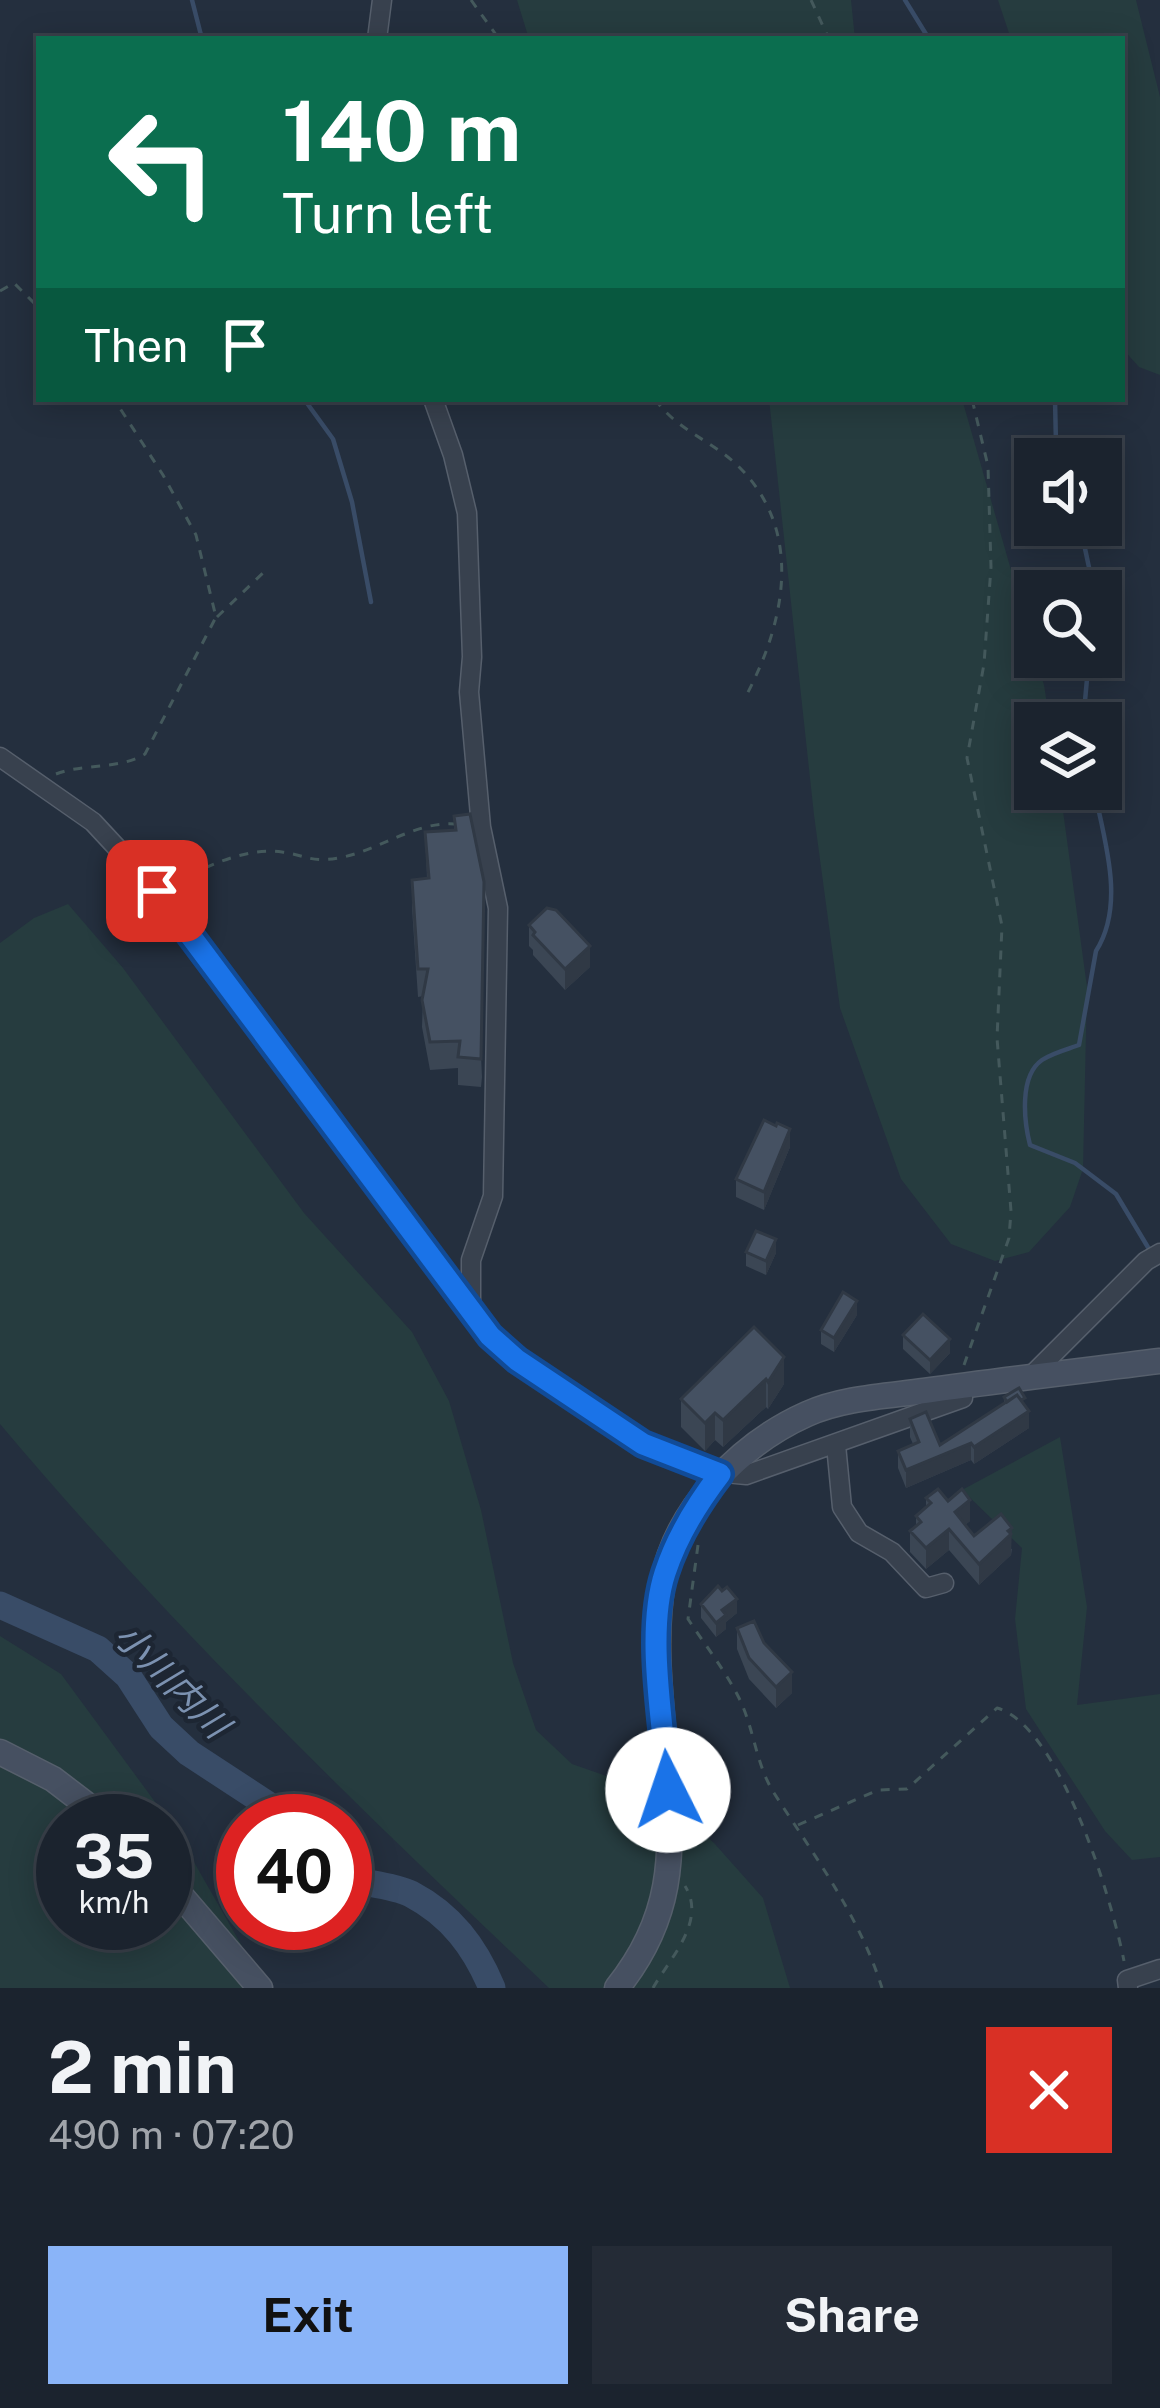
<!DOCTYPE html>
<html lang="en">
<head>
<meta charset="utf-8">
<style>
	:root { --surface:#1b232e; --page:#242b36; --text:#f1f3f6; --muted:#a0a4aa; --line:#39404a; --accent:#8ab4f8 }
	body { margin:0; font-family:"Public Sans","Noto Sans JP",sans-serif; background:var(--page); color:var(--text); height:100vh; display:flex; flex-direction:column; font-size:45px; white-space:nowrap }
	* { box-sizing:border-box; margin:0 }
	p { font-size:39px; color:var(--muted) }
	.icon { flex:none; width:66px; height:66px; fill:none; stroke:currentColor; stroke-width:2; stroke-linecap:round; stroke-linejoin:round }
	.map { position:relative; height:1988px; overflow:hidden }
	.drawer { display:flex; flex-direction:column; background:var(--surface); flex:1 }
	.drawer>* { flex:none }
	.hud { position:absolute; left:36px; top:36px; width:1089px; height:366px; border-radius:0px; box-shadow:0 6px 30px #0003,0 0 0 3px var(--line); background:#0b6e4f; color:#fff; overflow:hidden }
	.tools { position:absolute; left:1014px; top:438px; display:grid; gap:24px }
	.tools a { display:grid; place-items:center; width:108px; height:108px; border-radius:0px; background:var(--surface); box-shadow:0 6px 30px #0003,0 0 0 3px var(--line); font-size:60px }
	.speed { position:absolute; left:36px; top:1794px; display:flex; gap:24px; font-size:60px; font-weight:700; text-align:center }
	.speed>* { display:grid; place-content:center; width:156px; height:156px; border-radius:50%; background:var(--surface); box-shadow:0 6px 30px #0003,0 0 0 3px var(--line); line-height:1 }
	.speed small { font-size:30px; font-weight:400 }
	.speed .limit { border:18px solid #d22; background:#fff; color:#111 }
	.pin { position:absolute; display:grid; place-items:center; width:102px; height:102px; color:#fff; margin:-51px; border-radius:24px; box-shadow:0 6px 18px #0006 }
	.me { position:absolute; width:132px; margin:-66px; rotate:356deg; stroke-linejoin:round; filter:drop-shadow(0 0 9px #0008) }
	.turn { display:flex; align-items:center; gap:42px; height:252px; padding:0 48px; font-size:54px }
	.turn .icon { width:156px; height:156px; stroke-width:2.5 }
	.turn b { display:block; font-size:84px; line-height:102px }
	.then { display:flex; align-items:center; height:114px; padding:0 48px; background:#0003; gap:24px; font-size:45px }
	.round { display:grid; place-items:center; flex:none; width:126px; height:126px; border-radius:0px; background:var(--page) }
	.overview { display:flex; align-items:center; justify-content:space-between; height:204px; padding:0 48px }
	h1 { font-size:72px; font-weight:700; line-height:90px }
	.action { display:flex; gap:24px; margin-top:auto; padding:24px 48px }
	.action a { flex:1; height:138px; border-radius:0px; background:var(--accent); color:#111; font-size:48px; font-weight:700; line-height:138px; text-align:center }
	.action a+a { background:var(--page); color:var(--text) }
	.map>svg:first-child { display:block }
	.green { fill:#263c3f; fill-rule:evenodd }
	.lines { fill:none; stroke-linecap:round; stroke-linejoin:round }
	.stream { stroke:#394c67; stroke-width:4.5 }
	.river { stroke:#394c67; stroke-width:27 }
	.street-casing { stroke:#565f6c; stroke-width:21 }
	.secondary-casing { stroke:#565f6c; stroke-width:27 }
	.path { stroke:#44595c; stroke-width:3; stroke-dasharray:9 9; stroke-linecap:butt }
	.street { stroke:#38414e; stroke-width:18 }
	.secondary { stroke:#465061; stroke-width:24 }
	.wall { fill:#3b4654 }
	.shaded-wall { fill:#303945 }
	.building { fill:#455162; stroke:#303945; stroke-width:3 }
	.route-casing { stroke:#114b97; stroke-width:30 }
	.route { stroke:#1a73e8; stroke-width:21 }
	.labels { text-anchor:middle; stroke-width:9; stroke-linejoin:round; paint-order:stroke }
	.water-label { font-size:36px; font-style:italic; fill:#7c92b1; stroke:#1d2633 }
</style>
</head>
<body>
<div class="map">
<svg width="1160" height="1988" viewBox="0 0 1160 1988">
	<rect width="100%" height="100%" fill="#242f3e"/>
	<path class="green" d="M517,0H851L855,39H529Z
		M998,0H1136L1160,97V375L1139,367L1122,348V39H1011Z
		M769,399H962L1044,685L1050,723H1035V789H1060L1087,987L1083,1169L1070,1207L1029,1252L995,1261L951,1244L901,1179L840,1008L814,815Z
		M68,904L123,968L304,1213L412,1332L449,1401L481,1510L513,1663L536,1730L572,1764L658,1794L714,1843L763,1898L790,1988H549C359,1808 168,1624 0,1424V943L34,918Z
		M1060,1437L1087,1607L1077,1705L1160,1694V1857L1132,1860L1105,1831L1026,1709L1015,1619L1022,1548L962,1490Z
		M0,1636L61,1674L175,1829L266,1988H0ZM63,1821H165V1923H63Z"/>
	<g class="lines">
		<path class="stream" d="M192,0L202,39
			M905,0L929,39
			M304,399L333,439L352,502L371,602
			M1055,399L1056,445L1060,459
			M1080,525L1094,591
			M1083,723L1089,657
			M1094,789C1104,839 1126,904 1096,951L1079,1045C1068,1049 1052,1053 1042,1060C1019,1076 1024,1121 1030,1145L1075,1163L1116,1194L1152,1254"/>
		<path class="river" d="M0,1605L98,1649L128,1676L161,1727L189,1753L279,1812L285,1821
			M345,1878C366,1884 392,1885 411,1894C451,1915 475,1947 492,1988"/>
		<defs>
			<path id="street" d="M377,39L382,0
				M433,399L453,455L467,513L472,657L469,692L481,827L498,908L493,1196L471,1260V1306
				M0,757L93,822L157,891L490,1336C549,1390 665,1471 746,1475L963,1398L961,1386
				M1029,1378L1146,1261L1160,1253
				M836,1445L842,1507L859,1533L892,1552L926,1588L944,1583
				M1128,1988L1127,1980L1160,1969"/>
			<path id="secondary" d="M0,1752L53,1779L108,1821
				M165,1877L260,1988
				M617,1988C673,1918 673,1858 667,1772C662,1709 652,1644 663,1581C676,1508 742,1443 807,1414C842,1398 887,1396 924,1391C1002,1380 1081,1371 1160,1361"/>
		</defs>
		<use href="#street" class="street-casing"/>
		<use href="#secondary" class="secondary-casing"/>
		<path class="path" d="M471,0L499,39
			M811,0L829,39
			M0,291L14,283L39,308
			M655,399C677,431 716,442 742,470C804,535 784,624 746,696
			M217,617L263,573
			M56,774C84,763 119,770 145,754L216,617L196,535L163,475L114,399
			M173,883C206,867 245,847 282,852C306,855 310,863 338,858C379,851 415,821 455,824
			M964,1365L1009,1238L1011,1211L997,1038L1002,926L967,758L984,664L991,567L988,466L972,399
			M698,1545L688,1619C705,1645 725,1670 739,1698C754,1728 756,1765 774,1793C815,1857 859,1915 882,1988
			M798,1825L878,1790L907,1789L997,1708C1060,1726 1112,1900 1124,1961
			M653,1988C670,1958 707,1921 685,1886"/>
		<use href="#street" class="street"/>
		<use href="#secondary" class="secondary"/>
	</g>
	<path class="wall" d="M470,814L482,1077L481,1087L458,1085V1068L430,1070L422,1027L423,996L418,997L412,908V880L427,878L425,832L454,830V816Z
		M529,925L590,967L565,990L533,955V950L529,946Z
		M776,1126L790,1147L764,1210L736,1197V1179Z
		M746,1252L776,1253L766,1275L746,1266Z
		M857,1315L834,1352L821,1344V1330Z
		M754,1327L784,1384L768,1409L766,1407L723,1447L715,1440L705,1451L681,1427V1399Z
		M903,1335L950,1353L930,1374L903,1349Z
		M1004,1397L1025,1405L1029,1428L974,1464L971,1460L906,1488L898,1468V1451L913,1444L910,1437V1419L940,1445L1004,1403Z
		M926,1498L948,1501L970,1521L965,1525L974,1536L1012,1549L1011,1555L979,1585L949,1550L926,1569L910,1552V1531L916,1527V1516L926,1507Z
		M701,1604L737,1613L726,1622V1629L716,1637L701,1618Z
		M737,1628L792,1693L776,1708L749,1679L737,1649Z"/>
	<path class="shaded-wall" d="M590,946V967L565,990V969Z
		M790,1129V1147L764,1210V1192Z
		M776,1239V1253L766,1275V1261Z
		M857,1301V1315L834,1352V1338Z
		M950,1339V1353L930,1374V1360Z
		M784,1357V1384L768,1409V1382Z
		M766,1379V1407L723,1447V1420Z
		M1029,1411V1428L974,1464V1447Z
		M715,1413V1440L705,1451V1423Z
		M971,1443V1460L906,1488V1470Z
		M970,1500V1521L955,1533V1512Z
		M1012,1528L1011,1555L979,1585V1564Z
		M949,1529V1550L926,1569V1548Z
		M737,1599V1613L726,1622V1629L716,1637V1623L722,1610Z
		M792,1672V1693L776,1708V1687Z"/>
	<path class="building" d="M470,814L484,882L481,1059L458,1057L460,1041L430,1042L422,1000L428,969H418L412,880L429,878L425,832L456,830L454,816Z
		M547,908L556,910L590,946L565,969L533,935L535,932L529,925Z
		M764,1120L776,1126L777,1123L790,1129L764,1192L736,1179Z
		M756,1231L776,1239L766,1261L746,1252Z
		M843,1292L857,1301L834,1338L821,1330Z
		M923,1314L950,1339L930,1360L903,1335Z
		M754,1327L784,1357L768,1382L766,1379L723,1420L715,1413L705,1423L681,1399Z
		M1019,1388L1025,1398L1021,1400L1017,1395L1007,1402L1004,1397Z
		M1017,1395L1029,1411L974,1447L971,1443L906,1470L898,1451L919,1442L910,1419L926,1412L940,1445Z
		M938,1489L948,1501L962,1489L970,1500L955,1512L974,1536L1001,1514L1012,1528L1008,1531L1011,1534L979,1564L949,1529L926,1548L910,1531L921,1522L916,1516L931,1503L926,1498Z
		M718,1586L722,1591L727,1587L737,1599L722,1610L726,1615L716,1623L701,1604Z
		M754,1621L764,1643L792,1672L776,1687L749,1658L737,1628Z"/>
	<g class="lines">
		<defs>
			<path id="route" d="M157,891L490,1336L517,1360L643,1444L720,1474C697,1504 677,1536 665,1573C645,1634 664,1726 668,1790"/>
		</defs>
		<use href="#route" class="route-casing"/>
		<use href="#route" class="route"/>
	</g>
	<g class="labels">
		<g class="water-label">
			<text transform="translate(172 1680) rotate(45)" y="13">小川内川</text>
		</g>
	</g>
</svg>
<div class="tools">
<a><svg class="icon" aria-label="sound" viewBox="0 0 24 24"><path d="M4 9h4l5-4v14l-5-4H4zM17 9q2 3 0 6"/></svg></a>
<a><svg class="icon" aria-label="search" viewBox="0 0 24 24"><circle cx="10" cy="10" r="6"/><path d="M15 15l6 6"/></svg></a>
<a><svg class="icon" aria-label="layers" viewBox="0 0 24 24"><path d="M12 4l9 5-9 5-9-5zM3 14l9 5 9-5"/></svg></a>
</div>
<div class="speed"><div>35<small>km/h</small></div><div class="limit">40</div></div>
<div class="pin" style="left:157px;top:891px;background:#d93025"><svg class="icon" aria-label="arrive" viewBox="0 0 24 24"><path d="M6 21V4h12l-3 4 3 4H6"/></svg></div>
<svg class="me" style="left:668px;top:1790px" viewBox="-20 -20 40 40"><circle r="19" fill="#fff"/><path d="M0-13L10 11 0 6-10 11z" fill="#1a73e8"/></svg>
<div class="hud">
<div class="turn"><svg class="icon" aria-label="left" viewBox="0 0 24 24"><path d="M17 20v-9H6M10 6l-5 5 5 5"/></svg><div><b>140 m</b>Turn left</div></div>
<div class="then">Then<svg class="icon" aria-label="arrive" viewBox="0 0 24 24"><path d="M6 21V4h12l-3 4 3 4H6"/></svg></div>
</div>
</div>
<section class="drawer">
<div class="overview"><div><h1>2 min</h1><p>490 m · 07:20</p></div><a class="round" style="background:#d93025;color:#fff"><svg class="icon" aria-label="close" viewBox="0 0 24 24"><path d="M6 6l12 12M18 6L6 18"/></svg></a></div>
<div class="action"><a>Exit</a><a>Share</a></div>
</section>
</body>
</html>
